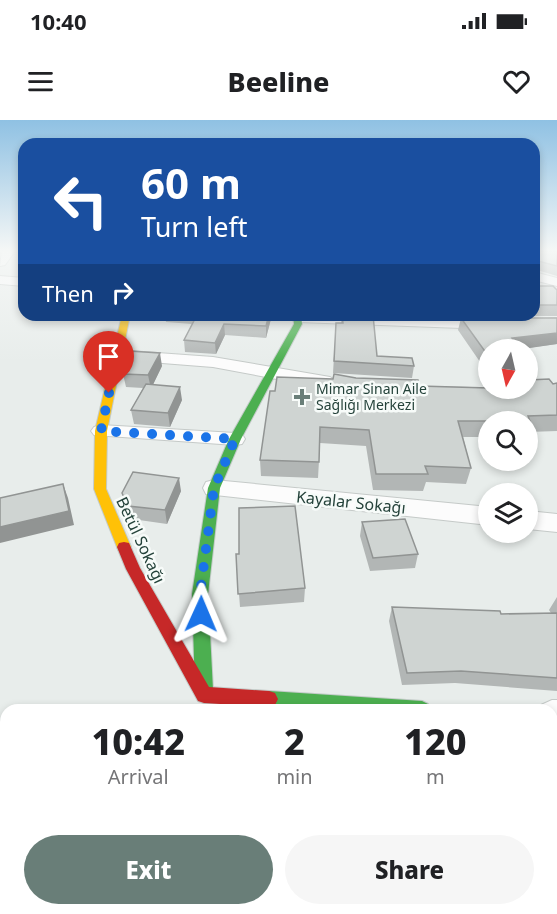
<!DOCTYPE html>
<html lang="en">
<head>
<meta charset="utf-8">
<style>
	:root { --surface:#fff; --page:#f6f6f6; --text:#202124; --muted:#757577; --accent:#697e78 }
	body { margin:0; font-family:"Noto Sans",sans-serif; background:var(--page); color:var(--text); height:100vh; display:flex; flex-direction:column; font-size:22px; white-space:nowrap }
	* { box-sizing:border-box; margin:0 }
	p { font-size:20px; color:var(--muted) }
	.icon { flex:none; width:33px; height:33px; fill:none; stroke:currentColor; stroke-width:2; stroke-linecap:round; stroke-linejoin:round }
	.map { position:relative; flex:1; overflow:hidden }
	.drawer { position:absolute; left:0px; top:584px; width:558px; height:212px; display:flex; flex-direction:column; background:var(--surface); border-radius:18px 18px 0 0; box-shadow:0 3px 9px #0003 }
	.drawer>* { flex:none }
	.hud { position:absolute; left:18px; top:18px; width:522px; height:183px; border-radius:18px; box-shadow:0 3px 9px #0003; background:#1a4fa0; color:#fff; overflow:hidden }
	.needle { width:39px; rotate:188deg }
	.tools { position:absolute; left:478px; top:219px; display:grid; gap:12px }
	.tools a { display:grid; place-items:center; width:60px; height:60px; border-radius:50%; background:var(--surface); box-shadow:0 3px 9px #0003; font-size:30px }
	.pin { position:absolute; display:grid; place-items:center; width:51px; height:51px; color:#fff; margin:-62px -26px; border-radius:50% 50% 50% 0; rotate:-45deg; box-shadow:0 0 6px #0007 }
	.pin .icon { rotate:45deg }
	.me { position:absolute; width:66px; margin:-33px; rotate:1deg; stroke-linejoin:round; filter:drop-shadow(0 0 4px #0008) }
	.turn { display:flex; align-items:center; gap:21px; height:126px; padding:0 24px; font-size:27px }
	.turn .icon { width:78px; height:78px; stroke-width:2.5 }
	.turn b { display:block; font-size:42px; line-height:51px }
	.then { display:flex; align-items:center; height:57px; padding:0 24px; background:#0003; gap:12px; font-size:22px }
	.eta { display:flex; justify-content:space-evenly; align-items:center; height:102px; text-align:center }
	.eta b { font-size:36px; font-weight:800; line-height:42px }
	.action { display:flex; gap:12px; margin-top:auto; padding:12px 24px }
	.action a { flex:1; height:69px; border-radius:36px; background:var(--accent); color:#fff; font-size:24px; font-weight:800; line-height:69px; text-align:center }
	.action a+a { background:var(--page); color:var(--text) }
	.status { display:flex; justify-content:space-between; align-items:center; height:42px; padding:0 30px; background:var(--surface); direction:ltr }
	.status svg { height:16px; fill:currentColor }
	header { display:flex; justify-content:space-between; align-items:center; height:78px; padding:0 24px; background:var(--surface); font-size:27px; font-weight:800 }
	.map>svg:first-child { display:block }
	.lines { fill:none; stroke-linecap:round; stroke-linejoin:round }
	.street-casing { stroke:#c5cac8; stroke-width:2 }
	.fast-casing { stroke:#c3cbc8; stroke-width:2 }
	.slow-casing { stroke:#c3cbc8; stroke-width:2 }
	.jam-casing { stroke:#c3cbc8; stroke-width:2 }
	.street { fill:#fcfcfc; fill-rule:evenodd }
	.fast { fill:#4caf50; fill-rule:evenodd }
	.slow { fill:#ffc107; fill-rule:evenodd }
	.jam { fill:#c62828; fill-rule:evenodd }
	.wall { fill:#b2b6b5 }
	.shaded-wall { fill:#919493 }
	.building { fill:#cfd4d2; stroke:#919493; stroke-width:1.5 }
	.route { stroke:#1a73e8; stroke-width:10; stroke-dasharray:0 18 }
	.poi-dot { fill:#697e78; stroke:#f7fbf9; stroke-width:2 }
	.labels { text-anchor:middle; stroke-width:5; stroke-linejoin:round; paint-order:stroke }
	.far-poi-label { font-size:14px; fill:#24423a; stroke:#f7fbf9; text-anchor:start }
	.street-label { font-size:16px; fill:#24423a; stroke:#f7fbf9 }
</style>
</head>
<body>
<div class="status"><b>10:40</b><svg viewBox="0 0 49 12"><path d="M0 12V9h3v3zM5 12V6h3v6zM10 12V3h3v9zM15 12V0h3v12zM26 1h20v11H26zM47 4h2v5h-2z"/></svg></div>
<header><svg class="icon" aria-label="menu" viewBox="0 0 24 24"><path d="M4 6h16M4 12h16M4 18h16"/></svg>Beeline<svg class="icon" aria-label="heart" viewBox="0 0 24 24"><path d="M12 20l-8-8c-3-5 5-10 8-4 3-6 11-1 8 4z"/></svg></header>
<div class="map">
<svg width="557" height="794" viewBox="0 0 557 794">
	<rect width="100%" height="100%" fill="#e8edeb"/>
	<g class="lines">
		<defs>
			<path id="street" d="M2,131H15L5,145L0,146Z
				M534,152L557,158V166L534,160Z
				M0,156L24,158V166L0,164Z
				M292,195L515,200L557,198V208L515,210L298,202L292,200Z
				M130,231L213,237L330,257L339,263L330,269L213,247L124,240L121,236Z
				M101,305L235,313L242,314L245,319L242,324L235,325L94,315L91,311L94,307Z
				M214,360L489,387V405L206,374L203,368L206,362Z
				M528,391L557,394V412L528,409Z
				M552,580H557V612H552V590H539L541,585Z"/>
			<path id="fast" d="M293,195H301L302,204L241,319L220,368L208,474L213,570L210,576L204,578L198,576L195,570L192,474L208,368L229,319L294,204Z
				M269,571L422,581L428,584L431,590H297L263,585L260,579L263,573Z
				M206,789H228V794H206Z"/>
			<path id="slow" d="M122,195H130L107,311L106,369L131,427L129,431H119L117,427L94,369L95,311Z
				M251,789H273L275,794H253Z"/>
			<path id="jam" d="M124,422L129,423L140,448L209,567L269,571L275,573L278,579L275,585L269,587L204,583L198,581L126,449L117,427L119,423Z"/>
		</defs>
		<use href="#street" class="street-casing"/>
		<use href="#fast" class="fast-casing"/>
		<use href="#slow" class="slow-casing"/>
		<use href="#jam" class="jam-casing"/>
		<use href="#street" class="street"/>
		<use href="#fast" class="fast"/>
		<use href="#slow" class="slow"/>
		<use href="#jam" class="jam"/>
	</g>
	<path class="wall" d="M534,131H557V156L534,149Z
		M534,166L557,170V196H448L447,195H534Z
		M165,195H272L266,218L225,215L216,234L185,232L184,220L192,204L166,202Z
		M342,195L377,236L414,246L412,258L333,253L336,203H341Z
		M461,198H557V224L520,229L489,230V255L458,210Z
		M162,246L153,264L182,280L170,307L134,304L131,290L143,268L126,267L123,254Z
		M356,258L419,266L528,268L557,263V311L528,312V302H489V317H463L471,348L466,364L426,362L423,371L373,370L366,326L320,323L318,358L261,356L260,340L275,271L333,259Z
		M181,371L167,404L132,399L126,386L122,373Z
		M362,402L418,434L415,448L370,451L360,416Z
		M236,434L305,468L304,482L240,487Z
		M557,477V571L455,563L402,565L389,501L392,487L501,494L551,493L549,490Z
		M552,601L557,602V712H552Z
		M557,766V791L552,769Z"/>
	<path class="shaded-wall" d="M269,195H272L266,218V206Z
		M224,204L225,215L216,234L215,223Z
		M557,213V224L516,230L512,218Z
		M160,233L162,246L151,269L148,255Z
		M535,247L531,260H528L531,248Z
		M180,267L182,280L170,307L168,293Z
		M179,358L181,371L167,404L165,390Z
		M63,364L68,378L74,405L0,423V407Z"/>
	<path class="building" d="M534,131H557V146L534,140Z
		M534,166H553L557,170V185H534Z
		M197,195H269L266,206L224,204L215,223L184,220Z
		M342,195H373L377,236L412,238L414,246L334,241L336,203H343Z
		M461,198H557V213L512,218L521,230H489V237Z
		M129,231L160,233L148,255L123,254Z
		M528,238L535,247L531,248L530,253H528Z
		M334,254L356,258L418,260L419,266L489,268H528V260L549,259L553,264L557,263V295L528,296L530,301H458L471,348L425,346L428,354H376L369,310L320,307L319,342L260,340L270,271H275L277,257L333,259Z
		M146,264L180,267L168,293L131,290Z
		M133,352L179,358L165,390L128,386L122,373Z
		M63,364L69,391L0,407V378Z
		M295,386L305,468L238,474L236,434H239V388Z
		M405,399L418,434L373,438L362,402Z
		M392,487L500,491L501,494L557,493V558L461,551L407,553Z
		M552,601L557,602V701H552Z
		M298,789H486L487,794H297Z"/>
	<linearGradient id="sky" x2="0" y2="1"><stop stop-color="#8fc1e3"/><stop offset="0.54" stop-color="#f5f7f6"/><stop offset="1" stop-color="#f5f7f6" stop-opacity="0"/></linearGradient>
	<rect width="557" height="242" fill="url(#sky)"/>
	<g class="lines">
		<path class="route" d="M109,273L101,311L235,319L214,368L200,474L201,494"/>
	</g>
	<path class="poi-dot" d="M299 268h6v6h6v6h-6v6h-6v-6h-6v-6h6z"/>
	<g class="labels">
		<g class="far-poi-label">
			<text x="316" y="274">Mimar Sinan Aile<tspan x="316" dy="16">Sağlığı Merkezi</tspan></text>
		</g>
		<g class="street-label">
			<text transform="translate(351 382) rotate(6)" y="6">Kayalar Sokağı</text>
			<text transform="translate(141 420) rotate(65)" y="6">Betül Sokağı</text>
		</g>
	</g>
</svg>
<div class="tools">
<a><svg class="needle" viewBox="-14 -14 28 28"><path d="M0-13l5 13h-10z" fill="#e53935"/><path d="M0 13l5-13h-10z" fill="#757577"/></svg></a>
<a><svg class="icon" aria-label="search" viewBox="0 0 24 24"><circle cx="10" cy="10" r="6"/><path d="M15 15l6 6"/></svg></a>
<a><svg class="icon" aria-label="layers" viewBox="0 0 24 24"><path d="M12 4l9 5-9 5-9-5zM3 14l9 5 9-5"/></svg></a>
</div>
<div class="pin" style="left:109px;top:273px;background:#d93025"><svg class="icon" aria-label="arrive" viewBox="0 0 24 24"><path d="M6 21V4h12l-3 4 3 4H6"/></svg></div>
<svg class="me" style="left:201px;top:494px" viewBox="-20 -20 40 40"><path d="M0-17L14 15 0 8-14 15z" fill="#1a73e8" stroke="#fff" stroke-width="4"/></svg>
<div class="hud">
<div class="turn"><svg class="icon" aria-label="left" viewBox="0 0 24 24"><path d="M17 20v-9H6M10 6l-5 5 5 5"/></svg><div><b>60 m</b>Turn left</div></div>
<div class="then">Then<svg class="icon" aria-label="right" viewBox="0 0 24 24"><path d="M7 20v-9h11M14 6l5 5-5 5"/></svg></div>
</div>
<section class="drawer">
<div class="eta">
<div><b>10:42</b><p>Arrival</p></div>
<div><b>2</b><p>min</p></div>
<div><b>120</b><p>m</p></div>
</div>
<div class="action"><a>Exit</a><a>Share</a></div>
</section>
</div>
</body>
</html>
